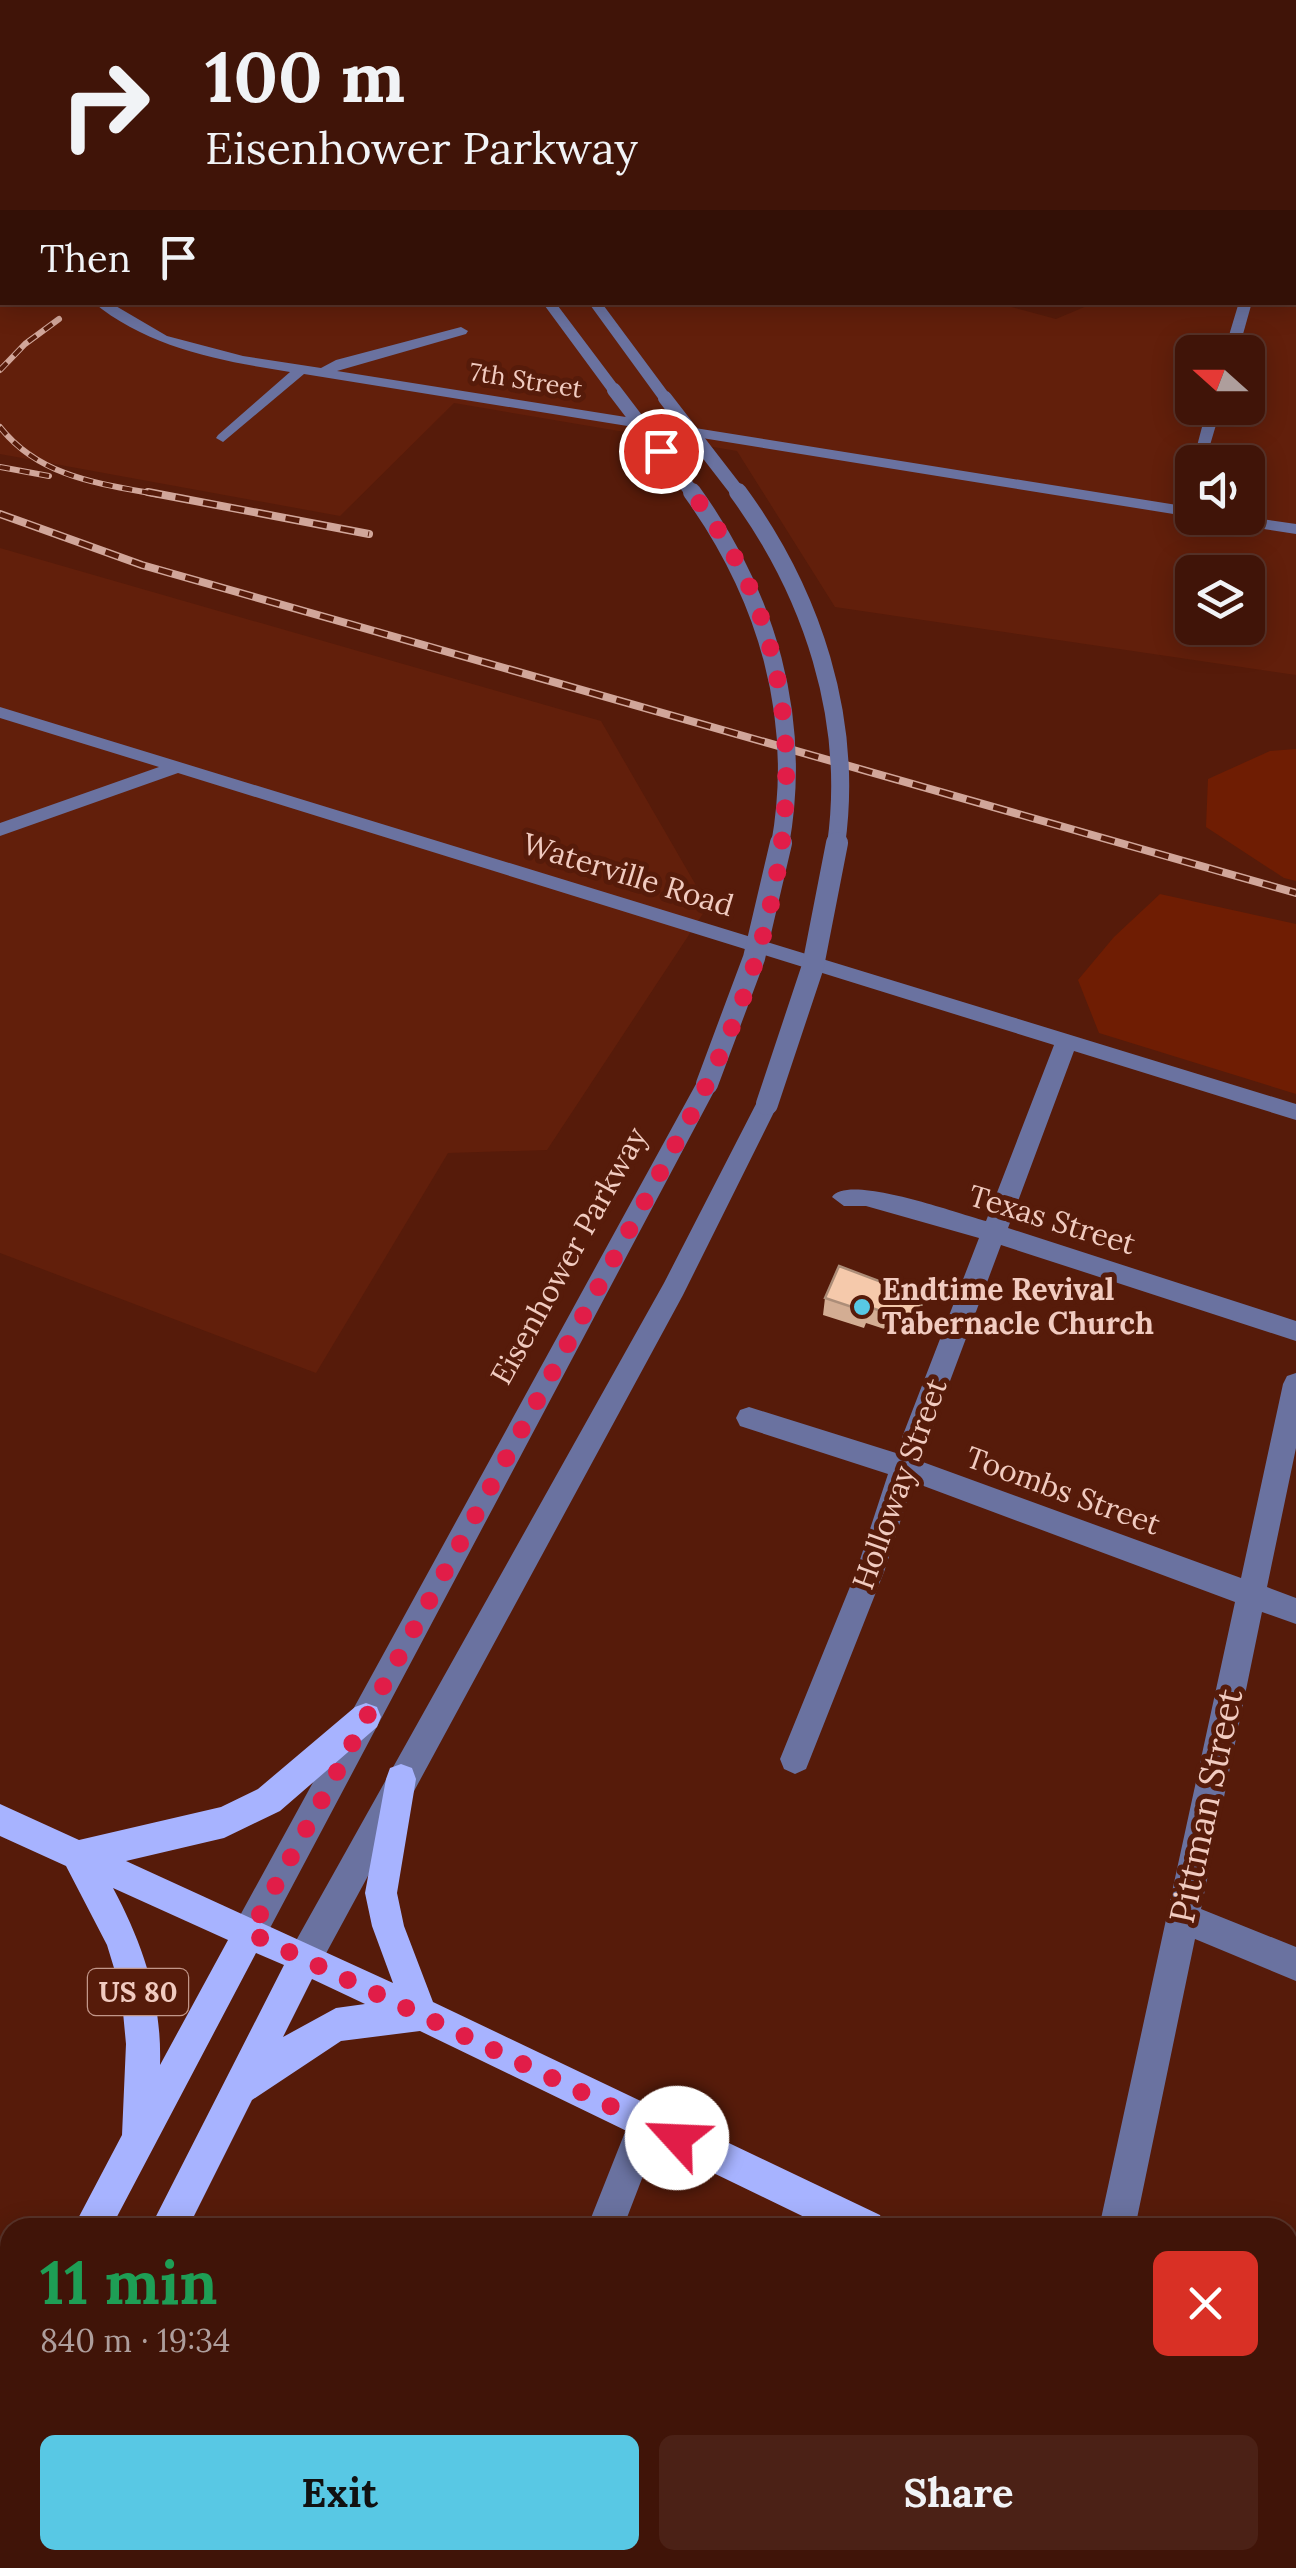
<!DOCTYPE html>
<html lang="en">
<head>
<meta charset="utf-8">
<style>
	:root { --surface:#401408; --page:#4b2116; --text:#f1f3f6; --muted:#ae9e9c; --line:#593329; --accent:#58c8e4 }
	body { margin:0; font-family:Lora,serif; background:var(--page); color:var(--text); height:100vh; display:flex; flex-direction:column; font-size:38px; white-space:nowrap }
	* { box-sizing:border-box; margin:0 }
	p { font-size:32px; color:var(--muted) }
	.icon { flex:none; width:55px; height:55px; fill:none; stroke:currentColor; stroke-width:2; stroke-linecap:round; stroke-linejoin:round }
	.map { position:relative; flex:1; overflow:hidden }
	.side { position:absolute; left:0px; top:2218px; width:1298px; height:352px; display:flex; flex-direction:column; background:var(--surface); border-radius:30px 30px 0 0; box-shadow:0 5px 25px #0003,0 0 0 2px var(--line) }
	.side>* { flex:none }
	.banner { position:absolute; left:0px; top:0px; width:1298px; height:305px; box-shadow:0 5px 25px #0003,0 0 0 2px var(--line); background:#401408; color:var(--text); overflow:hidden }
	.needle { width:65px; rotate:291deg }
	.controls { position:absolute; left:1175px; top:335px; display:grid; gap:20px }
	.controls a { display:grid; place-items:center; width:90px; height:90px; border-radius:15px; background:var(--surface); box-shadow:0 5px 25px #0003,0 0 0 2px var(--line); font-size:50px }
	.pin { position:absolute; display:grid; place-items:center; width:85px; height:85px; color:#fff; margin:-42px; border:5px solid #fff; border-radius:50%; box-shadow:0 2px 10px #0007 }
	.me { position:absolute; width:110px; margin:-55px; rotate:295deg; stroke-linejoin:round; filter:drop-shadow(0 0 8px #0008) }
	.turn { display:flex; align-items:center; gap:35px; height:210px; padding:0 40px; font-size:45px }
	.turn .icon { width:130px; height:130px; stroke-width:2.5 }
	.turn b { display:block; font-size:70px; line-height:85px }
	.then { display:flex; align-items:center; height:95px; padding:0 40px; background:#0003; gap:20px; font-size:38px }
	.round { display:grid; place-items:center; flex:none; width:105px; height:105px; border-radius:15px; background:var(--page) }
	.summary { display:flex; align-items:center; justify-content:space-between; height:170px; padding:0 40px }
	h1 { font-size:60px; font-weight:700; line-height:75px; color:#1e9e55 }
	.cta { display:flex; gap:20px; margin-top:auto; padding:20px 40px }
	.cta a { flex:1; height:115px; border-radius:15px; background:var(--accent); color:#111; font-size:40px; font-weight:700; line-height:115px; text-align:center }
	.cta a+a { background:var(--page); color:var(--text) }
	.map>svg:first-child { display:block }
	.built { fill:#621f0b; fill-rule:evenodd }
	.green { fill:#6f1d03 }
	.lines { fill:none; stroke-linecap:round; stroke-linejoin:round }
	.minor { fill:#6a72a0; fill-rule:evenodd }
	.major { fill:#a7b3ff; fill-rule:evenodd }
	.rail-far1-casing { stroke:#d1a69a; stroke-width:6 }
	.rail-casing { stroke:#d1a69a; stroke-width:8 }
	.rail-far1 { stroke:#561b0a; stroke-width:4; stroke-dasharray:10; stroke-linecap:butt }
	.rail { stroke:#561b0a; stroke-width:5; stroke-dasharray:14; stroke-linecap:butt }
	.minor-bridge-far2 { stroke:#6a72a0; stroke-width:14 }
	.minor-bridge-far1 { stroke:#6a72a0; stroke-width:18 }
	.minor-bridge { stroke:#6a72a0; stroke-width:22 }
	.wall { fill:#d3ad93 }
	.shaded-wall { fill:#ac8d78 }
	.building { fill:#f5c9ab; stroke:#ac8d78; stroke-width:2.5 }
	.route { stroke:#e11d48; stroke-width:18; stroke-dasharray:0 32.4 }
	.poi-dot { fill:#58c8e4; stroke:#561b0a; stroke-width:4 }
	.labels { text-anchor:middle; stroke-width:10; stroke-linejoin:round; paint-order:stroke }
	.far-street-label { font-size:25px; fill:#f1cbc0; stroke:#561b0a }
	.shield { fill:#561b0a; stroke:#c29689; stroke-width:2.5 }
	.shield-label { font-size:28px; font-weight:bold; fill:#f1cbc0 }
	.street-label { font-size:30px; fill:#f1cbc0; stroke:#561b0a }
	.poi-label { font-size:30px; font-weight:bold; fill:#f1cbc0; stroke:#561b0a; text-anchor:start }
	.near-street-label { font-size:35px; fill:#f1cbc0; stroke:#561b0a }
</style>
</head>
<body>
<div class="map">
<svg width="1296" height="2568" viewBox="0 0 1296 2568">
	<rect width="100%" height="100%" fill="#561b0a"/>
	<path class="built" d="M0,0H1296V93L1295,2H2V302H993L1056,319L1094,303L1295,302L1296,275V675L835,607L737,451L454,403L340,516L0,454ZM1192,352H1248V408H1192ZM1192,462H1248V518H1192ZM1192,572H1248V628H1192Z
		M0,548L601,721L708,906L547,1150L448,1153L316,1373L0,1253Z"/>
	<path class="green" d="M1296,749V881L1284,878L1206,827L1208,779L1270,751Z
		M1160,894L1296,924V1094L1099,1033L1078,980L1114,937Z"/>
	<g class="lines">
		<path class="minor" d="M0,35H2V41H0Z
			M1295,82H1296V88H1295Z
			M0,171L2,172V178L0,179Z
			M0,216L2,217V226L0,225Z
			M0,274H2V282H0Z
			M93,302H109L167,336L243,356L321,368L336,360L461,327L468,331L466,334L337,371L1177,505L1184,479L1192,474V517L304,374L223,442L216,438L218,435L290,372C221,361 148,348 93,302Z
			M542,302H555L619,387V393H609Z
			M588,302H601L670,395V401H660Z
			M1239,302H1252L1238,352H1224Z
			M1207,408H1221L1205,462L1192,465Z
			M1248,517L1296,524V534L1224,523L1216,518Z
			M0,707L1296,1104V1120L1074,1051L1008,1228L1296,1321V1341L1001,1245L920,1461L1241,1578L1283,1384L1287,1376L1296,1373V1448L1267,1587L1296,1598V1624L1262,1612L1201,1909L1296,1947V1981L1195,1939L1135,2228H1099L1235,1602L913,1482L884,1572L810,1759L806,1769L795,1774L784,1769L780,1759L856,1572L888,1474L740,1426L736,1418L740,1410L749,1407L896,1453L979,1238L866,1206H844L832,1197C848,1173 958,1214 986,1221L1054,1045L178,773L0,836V823L159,767L0,718Z
			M707,1076L718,1084L261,1945L249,1949L237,1945L233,1933L237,1921L696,1084Z
			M767,1096L778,1104L683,1295L317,1970L305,1975L293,1970L288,1958L293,1946L664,1283L756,1104Z
			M645,2106L657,2112L663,2124L623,2228H587L633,2112Z
			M458,2560H498L495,2568H455Z
			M1026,2560H1066L1064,2568H1024Z"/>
		<path class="major" d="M366,1703L377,1707L381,1717L377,1727L280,1811L224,1838L126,1861L393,1983L372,1926L365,1893L386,1779L390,1768L401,1764L412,1768L416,1779L397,1893L404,1926L433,2002L880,2215L885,2228H827L420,2031L341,2041L252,2100L188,2228H150L284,1965L256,1953L111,2228H73L122,2135L126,2044L121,1991L107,1945L66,1866L0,1836V1804L79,1840L221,1807L258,1789L355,1707ZM113,1888L228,1940L160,2065C162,2000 143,1944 113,1888ZM312,1979L365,2004L336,2008L283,2037Z
			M10,2359V2412L0,2416V2363Z
			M1288,2404L1296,2407V2446L1288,2443Z
			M10,2518V2560H20L16,2568H0V2522Z"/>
		<defs>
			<path id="rail-far1" d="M0,370L25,344L59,319
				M0,427C40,478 102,484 161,495
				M0,467L49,476"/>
			<path id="rail" d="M148,492L369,534
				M0,514L142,565L1296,893"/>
		</defs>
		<use href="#rail-far1" class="rail-far1-casing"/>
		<use href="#rail" class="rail-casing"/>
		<use href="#rail-far1" class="rail-far1"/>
		<use href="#rail" class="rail"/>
		<path class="minor-bridge-far2" d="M614,390L694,495
			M665,398L740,495"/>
		<path class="minor-bridge-far1" d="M692,492C767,596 803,718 780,845
			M738,492C812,593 854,719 836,845"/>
		<path class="minor-bridge" d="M707,1084L754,958L781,843
			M767,1104L813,966L837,843"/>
	</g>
	<path class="wall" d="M825,1298L920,1315L912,1338L866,1323L864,1328L823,1315Z
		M1138,2560H1180L1196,2568H1136Z"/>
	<path class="shaded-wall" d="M924,1298L920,1315L912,1338L915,1322Z"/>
	<path class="building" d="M839,1266L924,1298L915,1322L869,1307L867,1312L825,1298Z
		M1152,2560H1180L1196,2568H1150Z"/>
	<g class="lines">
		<path class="route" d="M661,451C695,497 733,544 754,598C821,770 775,951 694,1110L250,1933L677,2138"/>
	</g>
	<circle class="poi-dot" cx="862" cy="1307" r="10"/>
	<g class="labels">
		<g class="far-street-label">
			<text transform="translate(526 380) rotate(9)" y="9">7th Street</text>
		</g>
		<rect class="shield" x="88" y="1969" width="100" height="46" rx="8"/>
		<g class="shield-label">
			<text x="138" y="2002">US 80</text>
		</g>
		<g class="street-label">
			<text transform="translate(628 875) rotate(17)" y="10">Waterville Road</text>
			<text transform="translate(1052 1220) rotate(17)" y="10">Texas Street</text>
			<text transform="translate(569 1256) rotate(-61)" y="10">Eisenhower Parkway</text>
			<text transform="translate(900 1484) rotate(-70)" y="10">Holloway Street</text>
			<text transform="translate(1063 1491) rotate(20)" y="10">Toombs Street</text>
		</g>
		<g class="poi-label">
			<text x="882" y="1300">Endtime Revival<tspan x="882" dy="34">Tabernacle Church</tspan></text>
		</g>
		<g class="near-street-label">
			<text transform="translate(1206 1806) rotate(-78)" y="12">Pittman Street</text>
		</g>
	</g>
</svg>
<div class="controls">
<a><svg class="needle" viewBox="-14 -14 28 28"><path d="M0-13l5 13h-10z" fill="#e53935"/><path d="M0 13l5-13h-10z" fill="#ae9e9c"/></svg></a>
<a><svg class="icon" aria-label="sound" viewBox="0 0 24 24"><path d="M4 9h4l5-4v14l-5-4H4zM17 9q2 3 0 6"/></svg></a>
<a><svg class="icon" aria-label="layers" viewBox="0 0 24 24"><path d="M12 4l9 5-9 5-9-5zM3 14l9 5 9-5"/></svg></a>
</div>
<div class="pin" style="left:661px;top:451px;background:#d93025"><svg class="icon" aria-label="arrive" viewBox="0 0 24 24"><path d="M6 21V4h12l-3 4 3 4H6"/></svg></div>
<svg class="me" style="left:677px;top:2138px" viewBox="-20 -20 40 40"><circle r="19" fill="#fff"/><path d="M0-13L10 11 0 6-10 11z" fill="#e11d48"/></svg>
<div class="banner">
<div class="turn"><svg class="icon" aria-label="right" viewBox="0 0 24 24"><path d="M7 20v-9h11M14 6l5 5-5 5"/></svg><div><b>100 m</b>Eisenhower Parkway</div></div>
<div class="then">Then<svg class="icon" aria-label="arrive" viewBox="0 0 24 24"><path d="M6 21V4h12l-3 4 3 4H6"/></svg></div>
</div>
<section class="side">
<div class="summary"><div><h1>11 min</h1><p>840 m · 19:34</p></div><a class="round" style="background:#d93025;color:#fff"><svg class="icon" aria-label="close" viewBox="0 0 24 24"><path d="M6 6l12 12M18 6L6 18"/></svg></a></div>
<div class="cta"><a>Exit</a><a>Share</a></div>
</section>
</div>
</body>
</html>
